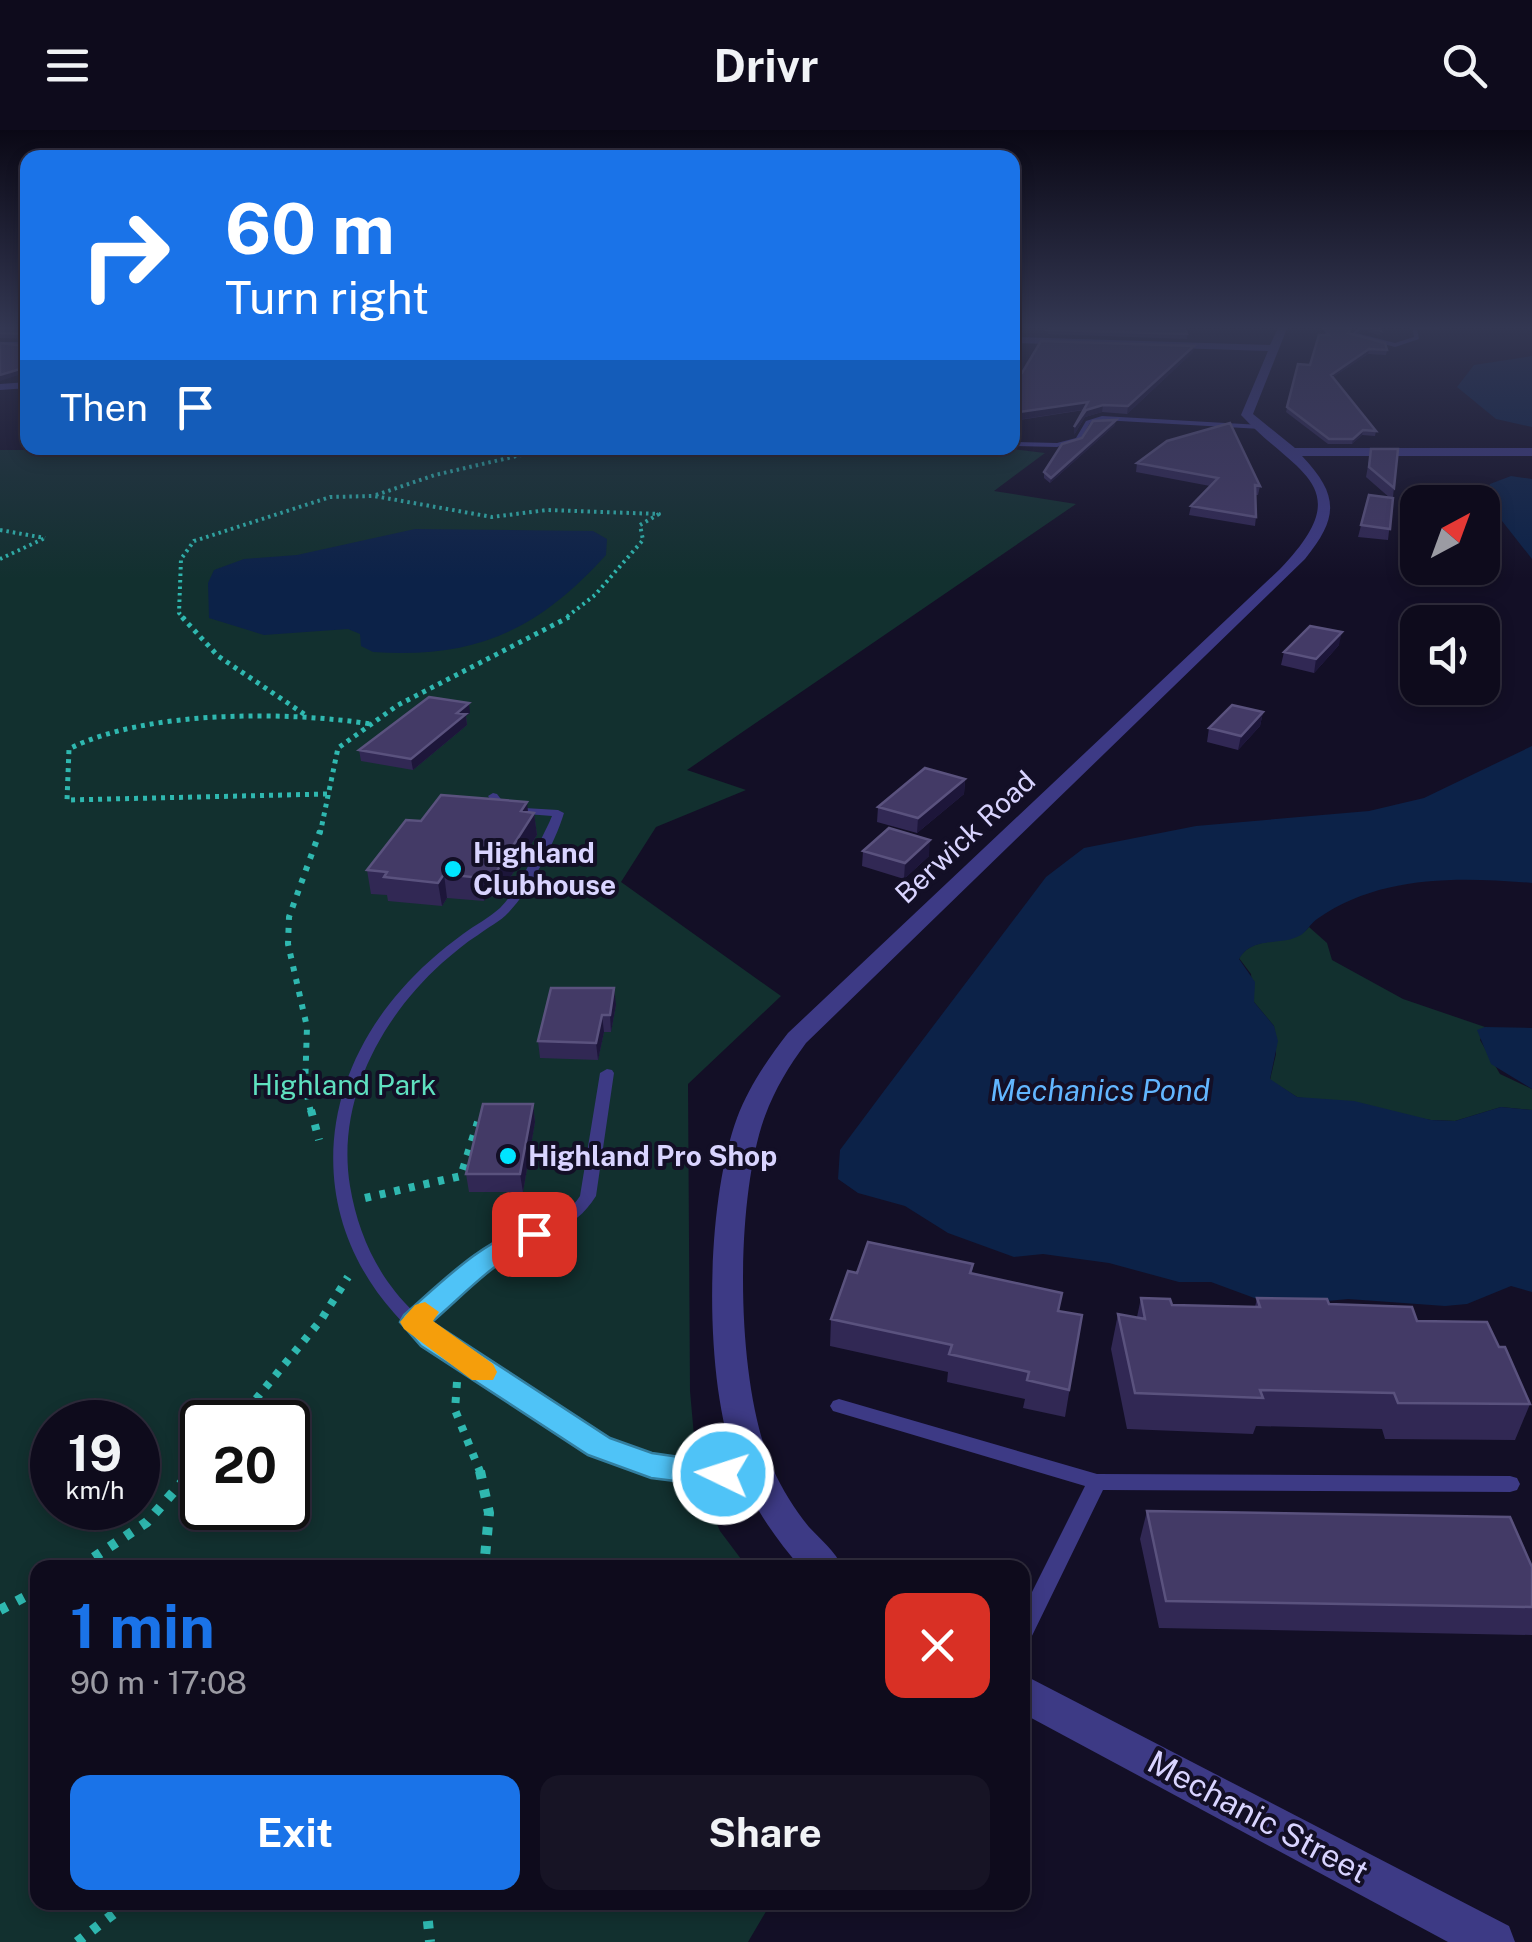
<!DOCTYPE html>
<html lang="en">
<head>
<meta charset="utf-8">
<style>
	:root { --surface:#0e0b1c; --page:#171425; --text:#f1f3f6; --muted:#9b9ba3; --line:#2e2b3b; --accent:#1a73e8 }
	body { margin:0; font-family:"Public Sans",sans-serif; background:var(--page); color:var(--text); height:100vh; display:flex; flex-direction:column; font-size:38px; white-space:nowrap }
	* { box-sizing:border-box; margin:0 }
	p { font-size:32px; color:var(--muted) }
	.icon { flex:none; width:55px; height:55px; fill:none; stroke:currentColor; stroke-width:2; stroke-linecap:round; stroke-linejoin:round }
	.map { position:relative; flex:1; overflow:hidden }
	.side { position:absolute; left:30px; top:1430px; width:1000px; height:350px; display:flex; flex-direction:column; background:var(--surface); border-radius:20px; box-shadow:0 5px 15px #0003,0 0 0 2px var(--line) }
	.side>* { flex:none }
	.top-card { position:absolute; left:20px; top:20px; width:1000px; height:305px; border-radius:20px; box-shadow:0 5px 15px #0003,0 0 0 2px var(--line); background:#1a73e8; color:#fff; overflow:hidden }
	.needle { width:65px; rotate:41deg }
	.tools { position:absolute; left:1400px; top:355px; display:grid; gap:20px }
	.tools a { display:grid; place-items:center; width:100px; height:100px; border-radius:20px; background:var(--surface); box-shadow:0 5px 15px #0003,0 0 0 2px var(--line); font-size:50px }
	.speed { position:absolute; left:30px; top:1270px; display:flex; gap:20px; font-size:50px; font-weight:700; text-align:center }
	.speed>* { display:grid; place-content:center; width:130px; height:130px; border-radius:50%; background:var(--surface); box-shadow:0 5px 15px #0003,0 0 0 2px var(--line); line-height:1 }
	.speed small { font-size:25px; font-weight:400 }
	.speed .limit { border:5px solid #111; border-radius:15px; background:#fff; color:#111 }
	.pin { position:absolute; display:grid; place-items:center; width:85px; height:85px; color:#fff; margin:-42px; border-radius:20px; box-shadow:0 5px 15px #0006 }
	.me { position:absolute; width:110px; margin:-55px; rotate:274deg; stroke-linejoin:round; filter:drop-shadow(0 0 8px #0008) }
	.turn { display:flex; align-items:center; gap:35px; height:210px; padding:0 40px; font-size:45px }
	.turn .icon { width:130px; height:130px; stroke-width:2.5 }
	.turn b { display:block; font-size:70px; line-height:85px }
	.then { display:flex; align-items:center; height:95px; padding:0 40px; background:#0003; gap:20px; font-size:38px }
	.round { display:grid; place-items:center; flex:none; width:105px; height:105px; border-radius:20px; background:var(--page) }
	.summary { display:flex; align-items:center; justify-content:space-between; height:170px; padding:0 40px }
	h1 { font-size:60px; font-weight:700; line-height:75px; color:var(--accent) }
	.button { display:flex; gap:20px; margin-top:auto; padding:20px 40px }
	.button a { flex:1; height:115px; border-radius:20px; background:var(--accent); color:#fff; font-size:40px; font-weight:700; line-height:115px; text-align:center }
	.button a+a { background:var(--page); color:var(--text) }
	header { display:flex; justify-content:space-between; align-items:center; height:130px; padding:0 40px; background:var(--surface); font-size:45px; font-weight:700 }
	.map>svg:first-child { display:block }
	.green { fill:#12302f; fill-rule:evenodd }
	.water { fill:#0c2248 }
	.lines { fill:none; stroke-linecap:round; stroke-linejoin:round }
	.path-far5 { stroke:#2fb8b0; stroke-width:2.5; stroke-dasharray:2.5 4; stroke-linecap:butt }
	.path-far4 { stroke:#2fb8b0; stroke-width:4; stroke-dasharray:2.5 4; stroke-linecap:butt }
	.path-far3 { stroke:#2fb8b0; stroke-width:5; stroke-dasharray:4 5; stroke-linecap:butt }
	.path-far2 { stroke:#2fb8b0; stroke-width:6; stroke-dasharray:5 8; stroke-linecap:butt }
	.path-far1 { stroke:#2fb8b0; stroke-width:8; stroke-dasharray:6 9; stroke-linecap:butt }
	.path { stroke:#2fb8b0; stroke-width:10; stroke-dasharray:8 11; stroke-linecap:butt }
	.service { fill:#3d3a85; fill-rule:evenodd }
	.minor { fill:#3d3a85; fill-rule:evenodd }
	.secondary { fill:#6f6bff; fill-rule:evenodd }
	.wall { fill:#312854 }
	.shaded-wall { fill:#1d163a }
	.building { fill:#433a66; stroke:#5a527e; stroke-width:2.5 }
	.route { fill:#4fc3f7; stroke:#337fa1; stroke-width:2.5 }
	.slow { fill:#f59e0b }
	.poi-dot { fill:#00e5ff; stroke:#130f26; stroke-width:4 }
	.labels { text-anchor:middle; stroke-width:8; stroke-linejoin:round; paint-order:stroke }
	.street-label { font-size:28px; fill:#d9d4ff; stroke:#130f26 }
	.poi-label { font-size:28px; font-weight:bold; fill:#d9d4ff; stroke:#130f26; text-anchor:start }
	.park-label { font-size:28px; fill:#5fe0c0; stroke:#130f26 }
	.water-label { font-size:30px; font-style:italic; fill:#62b6ff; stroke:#130f26 }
	.near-street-label { font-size:32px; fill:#d9d4ff; stroke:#130f26 }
</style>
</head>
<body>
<header><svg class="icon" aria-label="menu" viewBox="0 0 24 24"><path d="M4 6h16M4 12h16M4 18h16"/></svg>Drivr<svg class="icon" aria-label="search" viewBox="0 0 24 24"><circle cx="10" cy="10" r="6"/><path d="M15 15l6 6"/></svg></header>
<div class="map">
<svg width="1532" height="1812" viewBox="0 0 1532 1812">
	<rect width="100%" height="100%" fill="#130f26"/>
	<path class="green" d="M1004,318L1045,323L994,361L1076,374L687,640L746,660L656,697L621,752L781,866L688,954L690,1261L698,1351L720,1401L747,1437L38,1438V1772L771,1773L748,1812H0V320ZM52,1292H138V1378H52ZM202,1292H288V1378H202Z
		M1309,797L1327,813L1332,830L1403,869L1485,897L1480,910L1500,944L1532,959V980L1501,977L1455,991L1431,990L1297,967L1270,950L1276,924L1274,896L1254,872L1251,844L1239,828C1255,802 1291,819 1309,797Z"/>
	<path class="water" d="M1532,226V297L1496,289L1457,257L1474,235Z
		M1511,346L1532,349V429L1484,368L1490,354Z
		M415,399L593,401L607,409L606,425C538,500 476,529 373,522L361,516L360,504L348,499L264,505L209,488L208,453L214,440L244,429L297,425Z
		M1532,616V753C1458,747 1380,745 1317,789C1311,793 1307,801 1301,805C1280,817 1253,805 1239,829L1255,852L1254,872L1274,896L1278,911L1270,949L1297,967L1354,971L1431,990L1455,991L1501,977L1532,980V1162L1511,1156L1467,1174L1445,1176L1348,1169L1276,1176L1211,1152H1179L1109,1133L1043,1124L1014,1127L948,1103L905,1076L858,1063L838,1049L840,1020L884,961L1046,747L1084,718L1196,696L1369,681L1424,668Z
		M1485,897L1532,898V959L1491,934L1477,900Z"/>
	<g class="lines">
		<path class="path-far5" d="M525,324L536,318"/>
		<path class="path-far4" d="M376,365L435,345L534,322
			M0,400L45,408
			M0,429L45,408
			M185,489L179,483L181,429L194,411L330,367L374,366L492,387L547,380L659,384L640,395L643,410L595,465L564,489"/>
		<path class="path-far3" d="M182,487L218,526L307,586
			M327,664L67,670L69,619C145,580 287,581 371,594
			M320,704L338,618L398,575L569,487"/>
		<path class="path-far2" d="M311,982L305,958L307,897L288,814L289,787L320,701"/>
		<path class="path-far1" d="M311,980L319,1010
			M365,1068L461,1046L478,992
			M457,1252L455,1280L481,1344
			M237,1292L321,1190L348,1147
			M190,1344L202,1330"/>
		<path class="path" d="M480,1341L489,1383L484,1438
			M78,1438L147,1392L192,1341
			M0,1480L38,1460
			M426,1772L430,1812
			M77,1812L129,1772"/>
		<path class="service" d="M1361,196H1367L1356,203L1395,213L1414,207L1412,196H1509L1417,199L1419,209L1395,217L1350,205Z
			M1102,286L1261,295L1264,297L1261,299L1102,290L1090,293L1080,310L1057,317L1012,316V312L1057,313L1076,308L1086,291Z
			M493,663L497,664L507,677L558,680L564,683C555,713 530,760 509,782C500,792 488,797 478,805C465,813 454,823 442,833C381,888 336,971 350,1056C358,1104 378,1148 414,1182C440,1159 464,1134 493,1116C521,1099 561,1096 580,1066L600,943L607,939L612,940L614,943L596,1066C572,1105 539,1102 504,1125C474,1143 450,1169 425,1192L453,1216L545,1273L602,1306L629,1318L681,1331L756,1336L763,1339L766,1344L763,1349C751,1353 738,1351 725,1351C649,1348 585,1317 522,1277C477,1248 429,1223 394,1183C307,1085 317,955 401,860C419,839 441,820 463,804C475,795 489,788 500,778C523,754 534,722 549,693L552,686L500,682L488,666Z
			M839,1269L1097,1344L1510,1346L1517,1348L1520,1354L1517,1360L1510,1362L1103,1360L1029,1512L1022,1514V1482L1085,1356L833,1281L830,1276L833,1271Z"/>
		<path class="minor" d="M1279,196H1288L1253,284L1295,318H1532V326H1302C1339,365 1339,387 1305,429L806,913C789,936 775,959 765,986C734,1071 735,1256 773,1339C782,1359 795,1380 809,1397C821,1410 835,1421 843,1438H801C774,1407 751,1373 736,1335C703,1248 705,1075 737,988C749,956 768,929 788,903L1280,439C1361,355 1295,344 1241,285L1268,221L1013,213L1012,207L1270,215Z
			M0,212H28V218H0Z
			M28,252V258L0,260V254Z
			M1022,1544L1509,1796L1515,1812H1448L1022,1583Z"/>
		<path class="secondary" d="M1355,196H1372L1367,199Z"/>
	</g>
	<path class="wall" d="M0,196H28V209L0,208Z
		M1322,196H1353L1349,203L1387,220L1386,225L1368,224L1333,247L1376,301L1375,306L1362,305L1352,314H1328L1286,282L1298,234L1310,235L1326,205L1322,198Z
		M1369,198L1381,201L1380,205L1368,202Z
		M1048,200L1187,204V209L1048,204Z
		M1194,216L1193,222L1127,284L1102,282L1085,287L1074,305L1084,280L1012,291V254L1022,243Z
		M1115,295L1050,353L1044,348V342L1082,308Z
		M1371,319L1394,358L1388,410L1358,407L1369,365L1390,368L1366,347Z
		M1137,333L1260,356L1258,365H1255L1256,387L1255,396L1189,385L1191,376L1210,356L1136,342Z
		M1339,515L1314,543L1281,535L1284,522Z
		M1263,582L1260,596L1238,620L1207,612L1209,598Z
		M470,583L466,586L467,595L413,640L361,631L359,620Z
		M965,649L964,664L917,703L877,692L878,677Z
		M528,682L534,683L537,705L498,767L487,766L484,771L447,768L442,776L388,771L387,765L371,764L367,740L421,691Z
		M863,721L929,726L904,749L862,736Z
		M616,875L611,902H604L598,930L540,928L538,911Z
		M533,974L535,992L523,1062H469L466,1044Z
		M973,1134L972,1143L1059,1181L1082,1185L1065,1287L1023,1278L1025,1269L947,1252L948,1242L830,1216L831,1189L857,1143Z
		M1141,1168L1172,1175L1255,1177L1257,1168L1329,1174L1417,1191L1499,1217L1530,1274L1515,1310L1385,1309L1382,1299L1256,1296L1253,1304L1127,1299L1111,1219L1118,1184L1137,1187Z
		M1147,1381L1532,1437V1505L1159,1498L1140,1409Z"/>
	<path class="shaded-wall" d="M1194,216L1193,222L1127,284L1128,276Z
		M1369,219L1368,224L1330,249L1331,245Z
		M20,239L22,244L0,251V245Z
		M1088,272L1087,279L1012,291V283Z
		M1103,275L1102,282L1085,287L1074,305V297L1086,280Z
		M1116,290L1115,295L1050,353L1051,348Z
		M1363,300L1362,305L1352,314L1353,309Z
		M1342,502L1339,515L1314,543L1316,529Z
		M469,573L470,583L466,586L467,595L413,640L411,629Z
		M1263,582L1260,596L1238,620L1241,606Z
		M965,649L964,664L917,703L918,688Z
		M527,672L529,691L534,683L537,705L498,767L495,744L521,681Z
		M930,710L929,726L904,749L905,733Z
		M484,743L487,766L484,771L481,748Z
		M444,744L447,768L442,776L438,753Z
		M614,858L616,875L611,902L610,885Z
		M602,885L604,902L598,930L596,913Z
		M533,974L535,992L523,1062L520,1044Z"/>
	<path class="building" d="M0,196H28V204L0,203Z
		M1055,196L1184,197L1187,204L1048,200Z
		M1323,196H1352L1348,203L1385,213L1387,220L1369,219L1331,245L1376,301L1363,300L1353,309H1329L1287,277L1298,234L1310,235L1319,205H1329Z
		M1371,196H1379L1381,201L1369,198Z
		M1041,211L1194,216L1128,276L1103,275L1086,280L1074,297L1088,272L1012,283V254L1016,243H1022Z
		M28,212V244L20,239L0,245V213L27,216Z
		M1116,290L1051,348L1044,342L1062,314L1082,308L1093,291Z
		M1230,293L1260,356L1255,355L1256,387L1191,376L1218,348L1137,333L1167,311Z
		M1371,319H1398L1394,358L1369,337Z
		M1369,365L1393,368L1390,399L1361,395Z
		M1310,496L1342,502L1316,529L1284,522Z
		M429,567L469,573L457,583L466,584L411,629L359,620Z
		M1232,575L1263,582L1241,606L1209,598Z
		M925,638L965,649L918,688L878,677Z
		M441,665L527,672L521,681L534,683L495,744L484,743L481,748L444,744L438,753L384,747L387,742L367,740L406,690L421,691Z
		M889,698L930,710L905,733L863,721Z
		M551,858H614L610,885H602L596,913L538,911Z
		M483,974H533L520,1044H466Z
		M868,1112L973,1134L970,1143L1062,1163L1058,1181L1082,1185L1069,1260L1027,1250L1029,1242L949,1224L952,1215L831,1189L848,1141L857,1143Z
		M1141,1168L1170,1169L1172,1175L1260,1177L1257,1168L1327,1169L1329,1174L1412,1177L1417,1191L1487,1192L1499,1217H1505L1530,1274L1398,1273L1394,1263L1260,1260L1263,1268L1135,1263L1118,1184L1145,1189Z
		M1147,1381L1510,1387L1532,1437V1477L1166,1471Z"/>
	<linearGradient id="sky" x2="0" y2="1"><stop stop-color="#0a0815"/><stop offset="0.44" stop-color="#333752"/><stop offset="1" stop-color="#333752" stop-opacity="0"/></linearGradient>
	<rect width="1532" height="449" fill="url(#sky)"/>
	<path class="route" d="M534,1095L543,1098L547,1104C540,1115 531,1114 520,1120C488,1138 460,1168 432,1192L610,1308L652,1323L734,1335L739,1344L734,1353L723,1357L651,1348L588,1325L421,1216L400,1192L404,1185C444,1150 482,1110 534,1095Z"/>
	<path class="slow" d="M425,1172L439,1182L433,1191L493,1234L497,1242L493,1250H472L404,1199L400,1192L415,1175Z"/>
	<g class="poi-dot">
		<circle cx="453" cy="739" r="10"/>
		<circle cx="508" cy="1026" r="10"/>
	</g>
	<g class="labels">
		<g class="street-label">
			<text transform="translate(965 707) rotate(-43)" y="10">Berwick Road</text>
		</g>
		<g class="poi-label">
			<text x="473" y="733">Highland<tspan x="473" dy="32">Clubhouse</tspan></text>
			<text x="528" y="1036">Highland Pro Shop</text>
		</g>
		<g class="park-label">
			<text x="344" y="965">Highland Park</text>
		</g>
		<g class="water-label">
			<text x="1100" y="971">Mechanics Pond</text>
		</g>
		<g class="near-street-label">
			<text transform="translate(1258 1687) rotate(28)" y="11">Mechanic Street</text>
		</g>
	</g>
</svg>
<div class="tools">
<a><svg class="needle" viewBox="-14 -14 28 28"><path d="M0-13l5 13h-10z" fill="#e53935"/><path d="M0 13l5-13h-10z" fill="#9b9ba3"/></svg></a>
<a><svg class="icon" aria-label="sound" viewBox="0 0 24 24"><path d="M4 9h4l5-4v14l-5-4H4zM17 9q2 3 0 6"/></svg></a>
</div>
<div class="speed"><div>19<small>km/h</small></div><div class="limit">20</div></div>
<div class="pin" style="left:534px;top:1104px;background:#d93025"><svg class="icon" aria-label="arrive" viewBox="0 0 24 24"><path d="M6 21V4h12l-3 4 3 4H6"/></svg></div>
<svg class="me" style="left:723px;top:1344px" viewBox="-20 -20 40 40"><circle r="17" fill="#4fc3f7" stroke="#fff" stroke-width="3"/><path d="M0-11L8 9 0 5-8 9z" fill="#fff"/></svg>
<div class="top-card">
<div class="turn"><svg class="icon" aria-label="right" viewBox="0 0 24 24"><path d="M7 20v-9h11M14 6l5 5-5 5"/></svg><div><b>60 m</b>Turn right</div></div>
<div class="then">Then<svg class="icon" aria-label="arrive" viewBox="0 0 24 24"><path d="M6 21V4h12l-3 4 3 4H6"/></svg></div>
</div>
<section class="side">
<div class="summary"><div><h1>1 min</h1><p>90 m · 17:08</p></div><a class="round" style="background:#d93025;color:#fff"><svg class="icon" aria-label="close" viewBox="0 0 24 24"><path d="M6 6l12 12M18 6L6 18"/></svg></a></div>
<div class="button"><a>Exit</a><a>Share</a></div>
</section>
</div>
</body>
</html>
